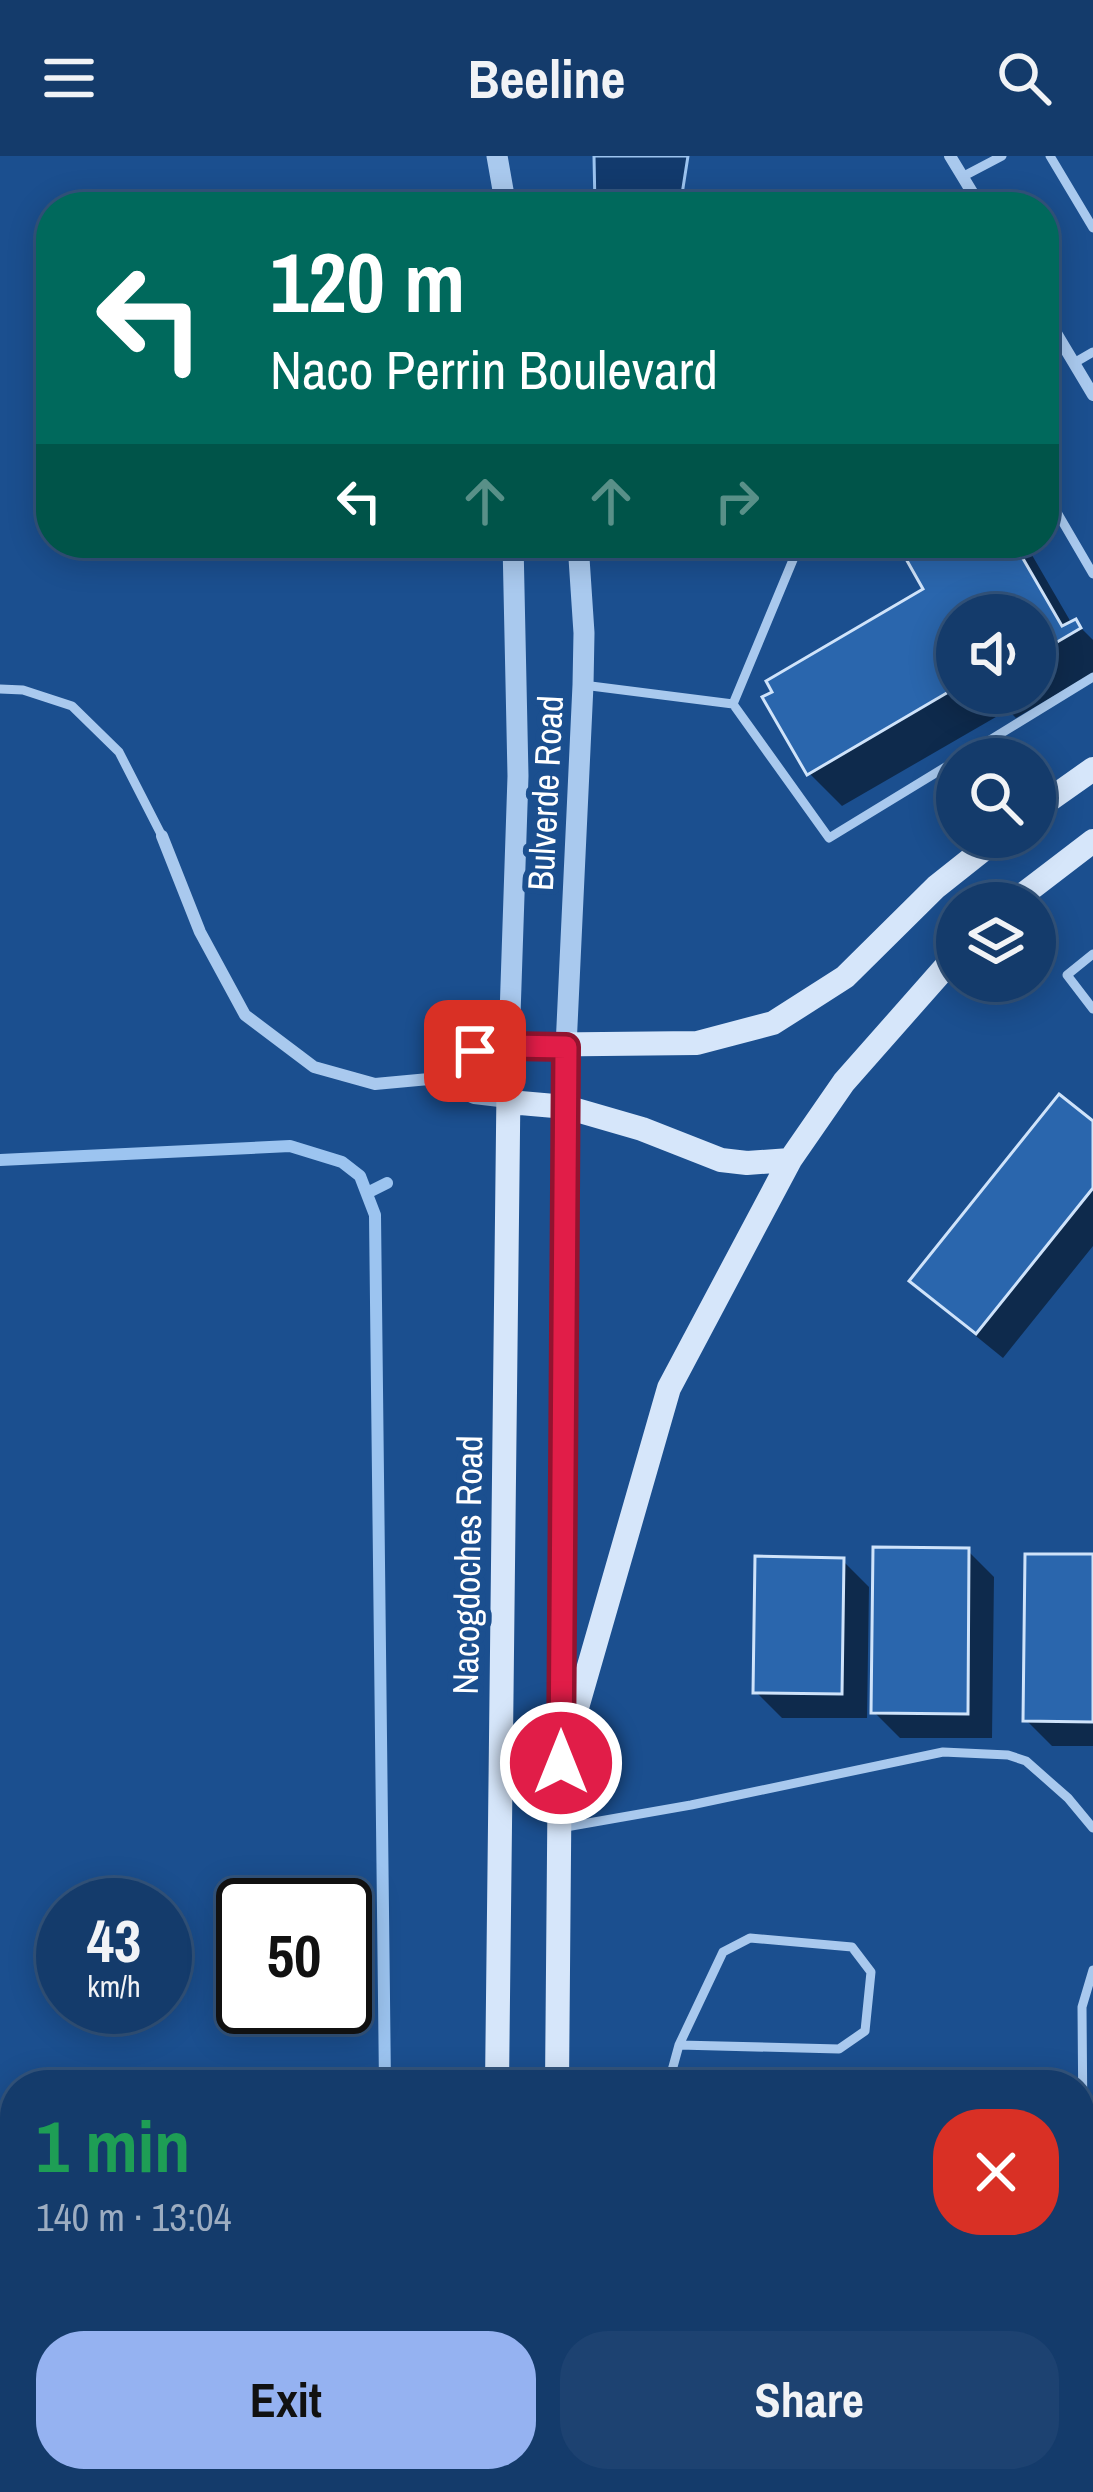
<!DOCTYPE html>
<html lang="en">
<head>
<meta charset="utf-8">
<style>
	:root { --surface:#143b6b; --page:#1d4271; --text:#f1f3f6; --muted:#9dadc1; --line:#33557e; --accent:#95b2f1 }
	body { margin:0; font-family:"Archivo Narrow",sans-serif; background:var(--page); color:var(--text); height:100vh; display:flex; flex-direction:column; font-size:45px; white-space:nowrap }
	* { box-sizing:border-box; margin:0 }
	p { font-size:39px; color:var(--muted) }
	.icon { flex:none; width:66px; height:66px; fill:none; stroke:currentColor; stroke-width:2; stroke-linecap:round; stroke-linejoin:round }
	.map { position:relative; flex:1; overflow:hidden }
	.drawer { position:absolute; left:0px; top:1914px; width:1095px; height:423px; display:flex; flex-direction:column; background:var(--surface); border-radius:48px 48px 0 0; box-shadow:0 6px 30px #0003,0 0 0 3px var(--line) }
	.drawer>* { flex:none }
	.top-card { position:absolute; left:36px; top:36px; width:1023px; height:366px; border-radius:48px; box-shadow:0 6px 30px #0003,0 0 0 3px var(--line); background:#00695c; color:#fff; overflow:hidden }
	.tools { position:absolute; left:936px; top:438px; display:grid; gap:24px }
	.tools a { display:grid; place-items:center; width:120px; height:120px; border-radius:50%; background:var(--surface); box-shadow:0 6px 30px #0003,0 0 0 3px var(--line); font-size:60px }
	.speed { position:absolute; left:36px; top:1722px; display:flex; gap:24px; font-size:60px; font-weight:700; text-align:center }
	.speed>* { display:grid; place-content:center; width:156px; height:156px; border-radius:50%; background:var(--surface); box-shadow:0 6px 30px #0003,0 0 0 3px var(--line); line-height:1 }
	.speed small { font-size:30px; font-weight:400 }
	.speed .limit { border:6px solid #111; border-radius:18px; background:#fff; color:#111 }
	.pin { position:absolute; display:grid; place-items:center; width:102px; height:102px; color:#fff; margin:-51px; border-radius:24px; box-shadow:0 6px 18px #0006 }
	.me { position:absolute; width:132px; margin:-66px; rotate:0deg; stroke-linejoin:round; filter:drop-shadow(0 0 9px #0008) }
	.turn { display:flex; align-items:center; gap:42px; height:252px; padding:0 36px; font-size:54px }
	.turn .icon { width:156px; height:156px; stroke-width:2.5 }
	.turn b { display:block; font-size:84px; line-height:102px }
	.lanes { display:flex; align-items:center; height:114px; padding:0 36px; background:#0003; justify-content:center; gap:60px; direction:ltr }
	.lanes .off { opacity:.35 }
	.round { display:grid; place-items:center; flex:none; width:126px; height:126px; border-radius:48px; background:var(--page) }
	.summary { display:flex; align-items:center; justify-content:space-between; height:204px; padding:0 36px }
	h1 { font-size:72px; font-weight:800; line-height:90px; color:#1e9e55 }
	.primary-button { display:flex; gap:24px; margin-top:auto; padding:24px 36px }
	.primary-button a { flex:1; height:138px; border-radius:48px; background:var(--accent); color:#111; font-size:48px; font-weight:800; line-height:138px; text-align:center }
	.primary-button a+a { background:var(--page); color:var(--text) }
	header { display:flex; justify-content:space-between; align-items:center; height:156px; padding:0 36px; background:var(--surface); font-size:54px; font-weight:800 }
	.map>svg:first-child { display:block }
	.water { fill:#123a6d; stroke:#9cc4f0; stroke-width:3 }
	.shadow { fill:#0007; fill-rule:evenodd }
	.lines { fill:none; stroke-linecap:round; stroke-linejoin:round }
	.stream { stroke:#9cc4f0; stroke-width:12 }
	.building { fill:#2a66ad; stroke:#cfe3fa; stroke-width:3 }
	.service { stroke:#a9c9ee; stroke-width:9 }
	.minor { stroke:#a9c9ee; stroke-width:12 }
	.tertiary { stroke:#a9c9ee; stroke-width:21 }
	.secondary { stroke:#d6e6fa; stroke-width:24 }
	.route-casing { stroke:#92132f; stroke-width:30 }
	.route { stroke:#e11d48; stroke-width:21 }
	.labels { text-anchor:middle; stroke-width:12; stroke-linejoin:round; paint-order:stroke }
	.street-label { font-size:36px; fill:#fff; stroke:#1b4f8f }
</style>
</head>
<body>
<header><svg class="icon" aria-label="menu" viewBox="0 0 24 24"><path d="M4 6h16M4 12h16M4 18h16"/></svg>Beeline<svg class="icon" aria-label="search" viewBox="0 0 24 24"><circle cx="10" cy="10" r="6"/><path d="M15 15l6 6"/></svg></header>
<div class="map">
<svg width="1093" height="2336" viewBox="0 0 1093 2336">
	<rect width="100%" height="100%" fill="#1b4f8f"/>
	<path class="water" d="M594,0H688L680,51H595Z"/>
	<path class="shadow" d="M900,387H1025L1072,468L1075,466L1093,484V517L1016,562L1008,554L842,650L809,617L927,434ZM957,459H1035V537H957Z
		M1093,969V1090L1003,1202L939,1150L913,1125Z
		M968,1395L994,1421L992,1582H900L874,1556Z
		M1093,1401V1590H1052L1026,1564Z
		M843,1405L869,1431L867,1562H782L756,1536Z
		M1080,2042L1087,2049L1084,2108H1080Z"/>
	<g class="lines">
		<path class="stream" d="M0,1004L290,990L342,1006L360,1020L375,1059L385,1929
			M367,1037L387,1027
			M378,2336L379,2322"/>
	</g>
	<path class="building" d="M897,387H1014L1062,470L1076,463L1081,472L1035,499V459H957V531L807,619L762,541L772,536L766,525L923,433Z
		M1059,938L1093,965V1032L976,1178L909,1125Z
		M873,1391L969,1392L968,1558L871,1557Z
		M1025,1398H1093V1566L1023,1565Z
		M755,1400L844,1402L842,1538L753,1537Z"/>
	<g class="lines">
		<path class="service" d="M1050,0L1093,72
			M962,21L1002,0
			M1074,207L1093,196
			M1044,334L1093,418
			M583,529L733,548L829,682L957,604
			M0,533L23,534L72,550L119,596L162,680
			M733,548L800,387
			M959,603L1093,521
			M1093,798L1067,819L1093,853
			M560,1672L691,1649L943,1596L1008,1599L1026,1605L1068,1642L1093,1672
			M1093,1814L1082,1851L1083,1974L1086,1988L1093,1999
			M668,1929L679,1889L723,1796L750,1782L852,1791L871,1816L865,1875L839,1893L679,1889
			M1080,2097L1093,2027
			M1080,2283L1093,2284"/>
		<path class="minor" d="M950,0L981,51
			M1044,157L1093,239
			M162,680L200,776L245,859L314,911L375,928L429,923L475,895L508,890
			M429,923L474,942L508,946"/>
		<path class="tertiary" d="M497,0L506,51
			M509,889L518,620L513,387
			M566,891L583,529L584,477L578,387"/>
		<path class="secondary" d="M1035,654L1093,613
			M1012,747L1093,685
			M509,946L566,951L642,973L721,1004L747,1007L790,1004L844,926L957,798
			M570,1576L669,1232L790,1004
			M497,1929L509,889L697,887L773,867L845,821L936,731L999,681
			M557,1929L566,891
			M475,2336L476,2322
			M551,2336V2322"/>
	</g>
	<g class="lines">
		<defs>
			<path id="route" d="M475,895L509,890L566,891L561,1607"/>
		</defs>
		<use href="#route" class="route-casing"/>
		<use href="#route" class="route"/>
	</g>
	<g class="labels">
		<g class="street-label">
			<text transform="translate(545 637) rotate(-87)" y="13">Bulverde Road</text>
			<text transform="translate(467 1409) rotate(-89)" y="13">Nacogdoches Road</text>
		</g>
	</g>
</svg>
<div class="tools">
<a><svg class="icon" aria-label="sound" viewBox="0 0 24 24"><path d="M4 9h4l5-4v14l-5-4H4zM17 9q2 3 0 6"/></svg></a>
<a><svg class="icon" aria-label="search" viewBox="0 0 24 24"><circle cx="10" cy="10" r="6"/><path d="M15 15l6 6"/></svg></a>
<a><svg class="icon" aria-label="layers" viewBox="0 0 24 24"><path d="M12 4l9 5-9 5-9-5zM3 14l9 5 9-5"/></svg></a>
</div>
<div class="speed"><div>43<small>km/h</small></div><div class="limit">50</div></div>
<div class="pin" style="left:475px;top:895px;background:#d93025"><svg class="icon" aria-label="arrive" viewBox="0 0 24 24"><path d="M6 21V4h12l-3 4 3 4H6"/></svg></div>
<svg class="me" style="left:561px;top:1607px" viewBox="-20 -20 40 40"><circle r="17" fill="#e11d48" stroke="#fff" stroke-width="3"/><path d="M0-11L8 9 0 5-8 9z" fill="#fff"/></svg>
<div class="top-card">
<div class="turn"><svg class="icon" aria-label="left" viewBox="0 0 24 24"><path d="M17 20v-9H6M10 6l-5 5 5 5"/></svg><div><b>120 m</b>Naco Perrin Boulevard</div></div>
<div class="lanes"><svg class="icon" aria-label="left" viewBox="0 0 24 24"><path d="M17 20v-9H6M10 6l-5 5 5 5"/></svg><svg class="icon off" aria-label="ahead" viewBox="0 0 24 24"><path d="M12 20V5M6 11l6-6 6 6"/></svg><svg class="icon off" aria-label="ahead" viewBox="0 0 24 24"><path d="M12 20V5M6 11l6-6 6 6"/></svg><svg class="icon off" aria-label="right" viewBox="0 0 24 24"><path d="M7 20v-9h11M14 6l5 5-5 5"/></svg></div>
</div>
<section class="drawer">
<div class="summary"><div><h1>1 min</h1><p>140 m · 13:04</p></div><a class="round" style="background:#d93025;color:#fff"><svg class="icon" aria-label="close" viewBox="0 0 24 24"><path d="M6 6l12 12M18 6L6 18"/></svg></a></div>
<div class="primary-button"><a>Exit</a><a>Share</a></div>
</section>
</div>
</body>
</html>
